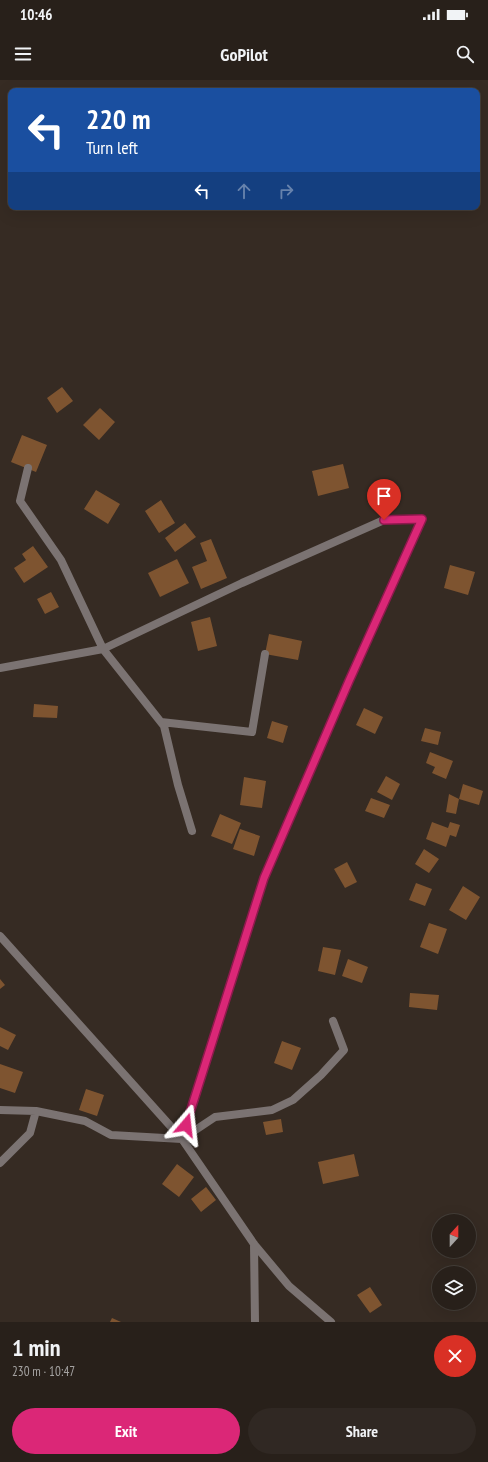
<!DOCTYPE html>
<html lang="en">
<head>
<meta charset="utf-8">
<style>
	:root { --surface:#28201a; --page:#302823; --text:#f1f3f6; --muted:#a5a3a2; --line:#443e39; --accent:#db2777 }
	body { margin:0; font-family:"PT Sans Narrow",sans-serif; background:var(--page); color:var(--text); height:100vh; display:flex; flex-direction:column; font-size:15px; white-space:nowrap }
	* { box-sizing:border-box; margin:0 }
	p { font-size:13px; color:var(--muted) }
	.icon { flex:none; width:22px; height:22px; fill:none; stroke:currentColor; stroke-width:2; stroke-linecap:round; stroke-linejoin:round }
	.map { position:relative; height:1242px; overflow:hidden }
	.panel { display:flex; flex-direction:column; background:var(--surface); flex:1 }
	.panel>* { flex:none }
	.hud { position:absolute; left:8px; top:8px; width:472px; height:122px; border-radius:8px; box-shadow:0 4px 16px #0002,0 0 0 1px var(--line); background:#1a4fa0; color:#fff; overflow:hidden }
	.needle { width:26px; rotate:21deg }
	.fabs { position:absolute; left:432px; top:1134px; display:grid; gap:8px }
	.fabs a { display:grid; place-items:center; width:44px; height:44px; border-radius:50%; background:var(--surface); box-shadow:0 4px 16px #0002,0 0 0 1px var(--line); font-size:20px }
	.pin { position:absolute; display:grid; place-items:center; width:34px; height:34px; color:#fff; margin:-41px -17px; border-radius:50% 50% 50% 0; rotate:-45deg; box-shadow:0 0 4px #0007 }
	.pin .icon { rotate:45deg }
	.me { position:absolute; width:44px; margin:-22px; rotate:17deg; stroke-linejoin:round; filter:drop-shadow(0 0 3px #0008) }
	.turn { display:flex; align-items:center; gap:14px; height:84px; padding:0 12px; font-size:18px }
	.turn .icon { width:52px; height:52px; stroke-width:2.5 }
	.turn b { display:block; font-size:28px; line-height:34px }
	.lanes { display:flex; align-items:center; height:38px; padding:0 12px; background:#0003; justify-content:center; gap:20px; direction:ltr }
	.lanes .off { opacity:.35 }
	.round { display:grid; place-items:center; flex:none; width:42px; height:42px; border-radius:21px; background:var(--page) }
	.summary { display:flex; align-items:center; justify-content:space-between; height:68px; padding:0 12px }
	h1 { font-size:24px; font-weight:700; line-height:30px }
	.primary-button { display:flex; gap:8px; margin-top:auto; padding:8px 12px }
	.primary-button a { flex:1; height:46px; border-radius:24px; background:var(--accent); color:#fff; font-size:16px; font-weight:700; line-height:46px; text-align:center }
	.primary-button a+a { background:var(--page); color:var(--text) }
	.status { display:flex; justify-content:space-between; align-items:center; height:28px; padding:0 20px; background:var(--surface); direction:ltr }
	.status svg { height:11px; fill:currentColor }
	header { display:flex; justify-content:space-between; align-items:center; height:52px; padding:0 12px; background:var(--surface); font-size:18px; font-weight:700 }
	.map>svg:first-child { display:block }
	.building { fill:#7e5430 }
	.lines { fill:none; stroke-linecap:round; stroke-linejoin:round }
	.minor { stroke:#7b7372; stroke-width:8 }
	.route-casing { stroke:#8e194d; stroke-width:10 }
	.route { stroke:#db2777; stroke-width:7 }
</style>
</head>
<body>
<div class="status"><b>10:46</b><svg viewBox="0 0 49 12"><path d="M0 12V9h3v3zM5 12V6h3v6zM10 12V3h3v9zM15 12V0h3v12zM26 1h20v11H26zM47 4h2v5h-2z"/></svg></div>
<header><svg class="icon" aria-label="menu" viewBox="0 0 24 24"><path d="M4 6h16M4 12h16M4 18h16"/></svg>GoPilot<svg class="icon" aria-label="search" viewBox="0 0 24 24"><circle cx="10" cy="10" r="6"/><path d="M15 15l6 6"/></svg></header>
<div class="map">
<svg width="488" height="1242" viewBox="0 0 488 1242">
	<rect width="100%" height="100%" fill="#362b23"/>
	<path class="building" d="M62,307L73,321L57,333L47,318Z
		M100,328L115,342L99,360L83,345Z
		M22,355L47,365L36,392L11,382Z
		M343,384L349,408L318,416L312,391Z
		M96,410L120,424L108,444L84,429Z
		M161,420L175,443L159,453L145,431Z
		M185,443L196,457L175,472L165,458Z
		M211,459L227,498L201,509L192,487L207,481L200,463Z
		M33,466L48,487L24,503L14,488L26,480L22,474Z
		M177,479L189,503L160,517L148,493Z
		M450,485L475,492L468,515L444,508Z
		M51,512L59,527L45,534L37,519Z
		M210,537L217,566L198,571L191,542Z
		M269,554L302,561L298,580L265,574Z
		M34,624L58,626L57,638L33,637Z
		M364,628L383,637L375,654L356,645Z
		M272,641L288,646L283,663L267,658Z
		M425,648L441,652L438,665L421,661Z
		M430,672L453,681L446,699L432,693L435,687L426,683Z
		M386,696L400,704L392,720L377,712Z
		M244,697L266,701L262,728L240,725Z
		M463,704L483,711L479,725L459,719Z
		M449,714L459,719L456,734L446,732Z
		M371,718L390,725L384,738L365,731Z
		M220,734L241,743L232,764L211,756Z
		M432,742L448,748L450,742L460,745L456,757L450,755L446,767L426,759Z
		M240,749L260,756L254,776L233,769Z
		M424,769L439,779L429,793L415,784Z
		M347,782L357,802L345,808L334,789Z
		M416,803L432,809L425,826L409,820Z
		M463,806L480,817L466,840L449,830Z
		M429,843L447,849L438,874L420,867Z
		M323,867L341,870L335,895L318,891Z
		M348,879L368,887L362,903L342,896Z
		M0,899L5,905L0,909Z
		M410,913L439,915L437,930L409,927Z
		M0,947L16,955L8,970L0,966Z
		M282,961L301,968L292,990L274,983Z
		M0,984L23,992L15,1013L0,1008Z
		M86,1009L104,1015L97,1036L79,1030Z
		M281,1039L283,1052L266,1055L263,1042Z
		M354,1074L359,1096L323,1104L318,1082Z
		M177,1084L194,1097L179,1117L162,1104Z
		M206,1107L216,1120L201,1132L191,1119Z
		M370,1207L382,1225L370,1233L357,1215Z
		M112,1238L121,1242H110Z"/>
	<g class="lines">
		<path class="minor" d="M28,388L20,421L61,480L103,569L242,503L384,440L422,439L349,601L264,798L182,1059
			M0,588L103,569L164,646L178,705L192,751
			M161,642L252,652L265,574
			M0,856L182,1059L254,1164L289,1206L331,1242
			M0,1030L36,1031
			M0,1083L30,1053L36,1031L85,1041L111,1055L182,1059L215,1037L272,1030L293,1020L321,995L344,970L333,941
			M254,1164L255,1242"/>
	</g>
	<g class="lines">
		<defs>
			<path id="route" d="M186,1045L264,798L349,601L422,439L384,440"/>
		</defs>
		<use href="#route" class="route-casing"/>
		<use href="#route" class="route"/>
	</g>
</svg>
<div class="fabs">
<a><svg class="needle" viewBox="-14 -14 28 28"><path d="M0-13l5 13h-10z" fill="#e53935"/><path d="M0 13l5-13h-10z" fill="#a5a3a2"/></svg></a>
<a><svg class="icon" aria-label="layers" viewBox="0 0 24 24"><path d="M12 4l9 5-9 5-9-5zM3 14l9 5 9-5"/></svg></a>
</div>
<div class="pin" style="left:384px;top:440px;background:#d93025"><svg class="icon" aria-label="arrive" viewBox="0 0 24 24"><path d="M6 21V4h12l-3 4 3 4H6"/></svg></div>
<svg class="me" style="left:186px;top:1045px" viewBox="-20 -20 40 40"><path d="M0-17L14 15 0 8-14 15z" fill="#db2777" stroke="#fff" stroke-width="4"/></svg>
<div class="hud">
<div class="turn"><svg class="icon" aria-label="left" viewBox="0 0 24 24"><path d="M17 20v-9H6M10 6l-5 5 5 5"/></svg><div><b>220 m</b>Turn left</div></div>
<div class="lanes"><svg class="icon" aria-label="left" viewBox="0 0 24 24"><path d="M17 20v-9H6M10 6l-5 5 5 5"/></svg><svg class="icon off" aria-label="ahead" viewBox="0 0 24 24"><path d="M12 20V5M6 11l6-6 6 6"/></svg><svg class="icon off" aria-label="right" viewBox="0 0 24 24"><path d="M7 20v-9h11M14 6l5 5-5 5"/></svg></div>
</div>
</div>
<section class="panel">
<div class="summary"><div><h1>1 min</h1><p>230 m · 10:47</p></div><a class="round" style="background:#d93025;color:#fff"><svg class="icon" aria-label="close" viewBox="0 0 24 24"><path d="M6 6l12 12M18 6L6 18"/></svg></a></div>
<div class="primary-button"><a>Exit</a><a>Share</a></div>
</section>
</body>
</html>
